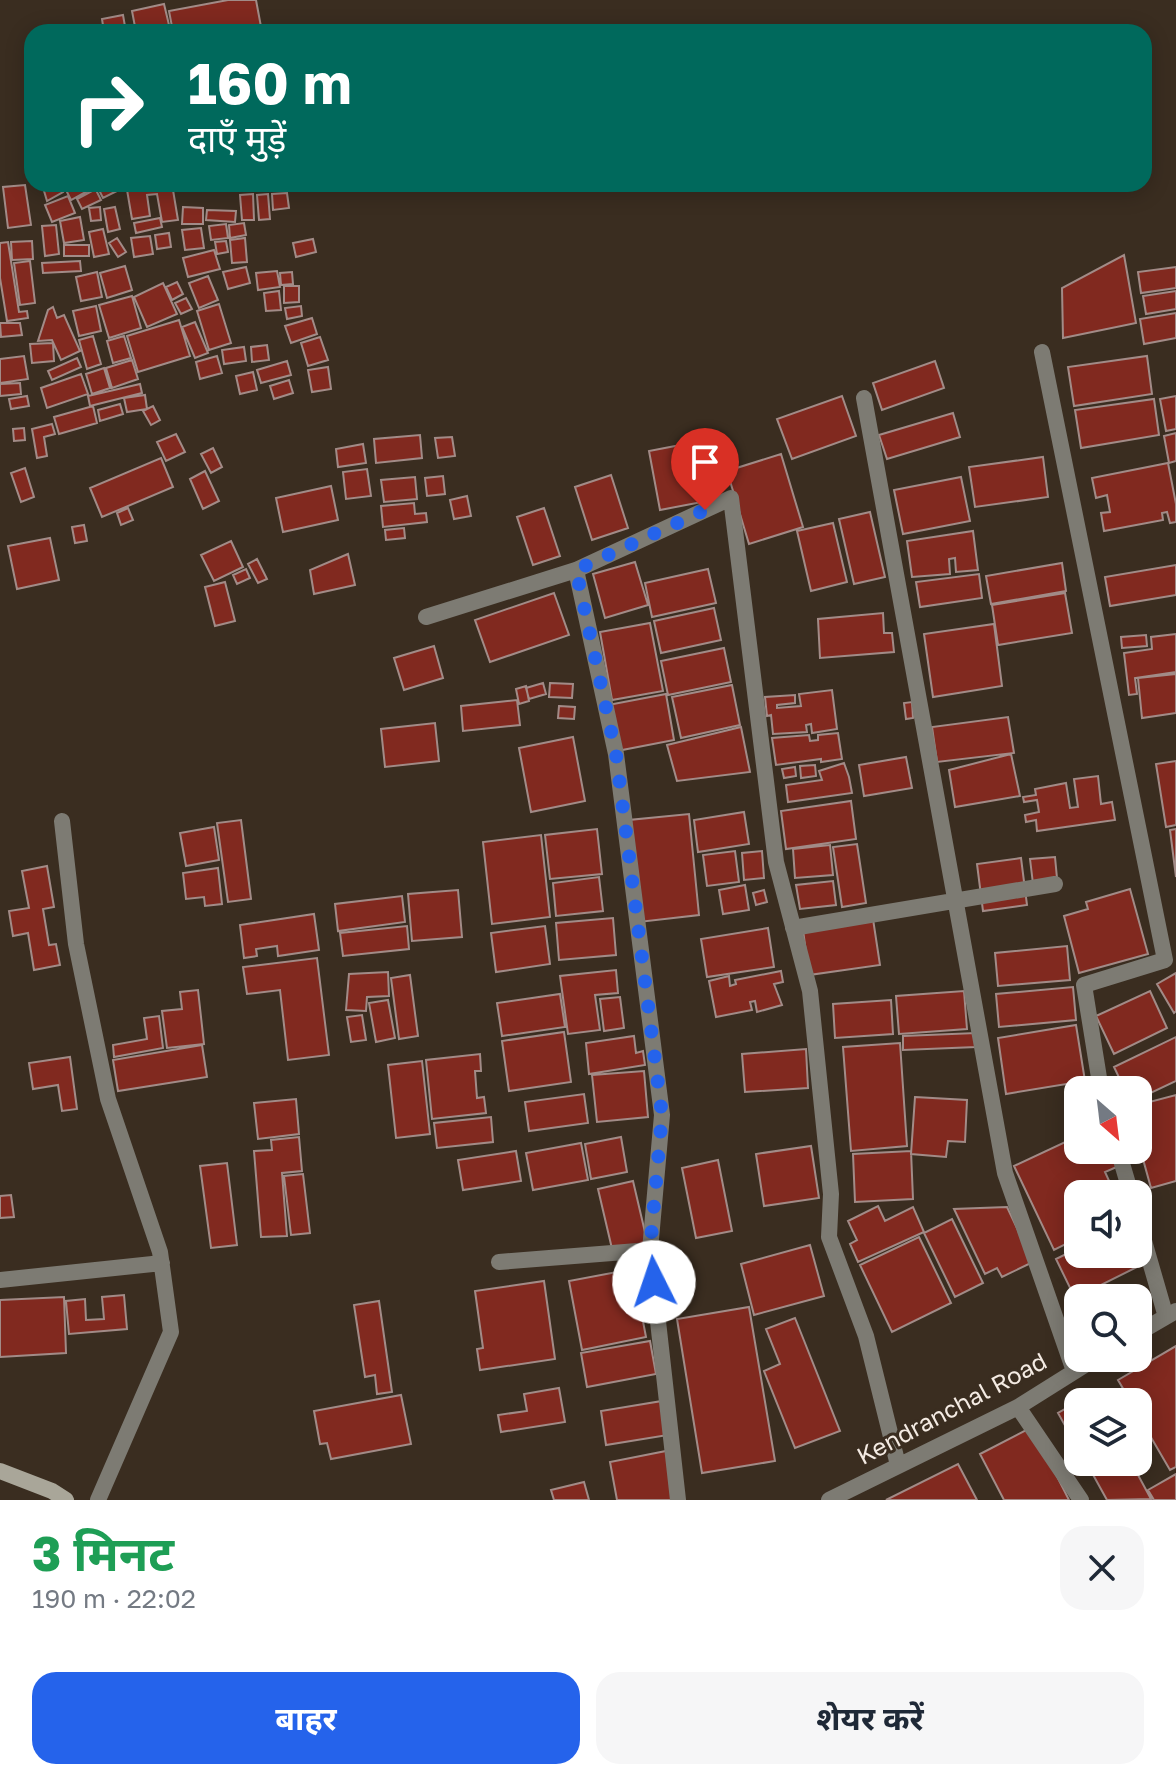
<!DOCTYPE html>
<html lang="hi">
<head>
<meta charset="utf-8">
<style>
	:root { --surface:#fff; --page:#f6f6f7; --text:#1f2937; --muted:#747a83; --accent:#2563eb }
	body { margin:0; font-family:"Golos Text","Noto Sans Devanagari",sans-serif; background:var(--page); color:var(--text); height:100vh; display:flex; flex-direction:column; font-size:30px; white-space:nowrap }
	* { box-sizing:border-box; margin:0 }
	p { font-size:26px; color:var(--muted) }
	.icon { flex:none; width:44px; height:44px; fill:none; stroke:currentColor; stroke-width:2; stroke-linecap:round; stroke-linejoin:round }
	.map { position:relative; height:1500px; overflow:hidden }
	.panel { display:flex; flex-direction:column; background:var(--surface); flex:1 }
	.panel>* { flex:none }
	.guide { position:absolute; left:24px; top:24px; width:1128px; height:168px; border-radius:24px; box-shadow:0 4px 20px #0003; background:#00695c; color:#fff; overflow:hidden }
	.needle { width:52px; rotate:152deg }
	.tools { position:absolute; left:1064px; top:1076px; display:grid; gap:16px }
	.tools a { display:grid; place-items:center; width:88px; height:88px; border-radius:16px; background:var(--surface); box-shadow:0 4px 20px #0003; font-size:40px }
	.pin { position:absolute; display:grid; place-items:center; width:68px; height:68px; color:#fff; margin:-82px -34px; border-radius:50% 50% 50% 0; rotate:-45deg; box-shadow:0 0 8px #0007 }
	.pin .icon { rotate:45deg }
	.me { position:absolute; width:88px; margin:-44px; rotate:356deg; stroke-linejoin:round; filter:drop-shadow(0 0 6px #0008) }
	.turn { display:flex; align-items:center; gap:28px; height:168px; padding:0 32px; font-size:36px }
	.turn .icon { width:104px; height:104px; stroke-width:2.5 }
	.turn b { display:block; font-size:56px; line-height:68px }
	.round { display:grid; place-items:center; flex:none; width:84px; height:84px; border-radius:24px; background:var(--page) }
	.headline { display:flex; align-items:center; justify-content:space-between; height:136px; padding:0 32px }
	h1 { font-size:48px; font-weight:700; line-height:60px; color:#1e9e55 }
	.action { display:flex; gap:16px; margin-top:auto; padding:16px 32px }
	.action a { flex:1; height:92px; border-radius:24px; background:var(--accent); color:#fff; font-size:32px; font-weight:700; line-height:92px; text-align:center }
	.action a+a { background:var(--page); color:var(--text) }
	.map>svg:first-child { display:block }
	.building { fill:#81291f; stroke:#a28b87; stroke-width:2 }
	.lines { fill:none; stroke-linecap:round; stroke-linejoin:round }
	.street { stroke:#7d7b73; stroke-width:16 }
	.secondary { stroke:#a9a699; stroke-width:16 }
	.route { stroke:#2563eb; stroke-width:14; stroke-dasharray:0 25.2 }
	.labels { text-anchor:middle; stroke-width:6; stroke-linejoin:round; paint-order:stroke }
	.street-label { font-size:24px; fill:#f4ebe3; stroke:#3a2d20 }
</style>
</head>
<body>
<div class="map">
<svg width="1176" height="1500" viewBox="0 0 1176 1500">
	<rect width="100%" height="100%" fill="#3a2d20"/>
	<path class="building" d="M228,0H256L262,32H173L169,11Z
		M164,4L169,25L136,32L132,11Z
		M123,15L126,32H104L102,19Z
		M42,184H59L63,192L47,201Z
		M63,184H86L89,190L71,200Z
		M88,184H93L101,200L82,209L77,199L92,191Z
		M96,184H121L123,188L103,198Z
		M126,184H172L178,220L162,222L157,194L147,195L150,216L132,219Z
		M25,185L31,225L8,228L3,187Z
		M287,193L289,208L273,210L272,194Z
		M253,194L254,220H242L240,195Z
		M268,194L270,219L259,220L257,195Z
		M68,196L75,213L52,222L45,205Z
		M100,207L101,220L91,221L89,208Z
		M115,207L120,229L108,232L104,209Z
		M183,207L203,208V224H182Z
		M207,210L236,211L235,222L206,220Z
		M80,217L84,240L64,243L60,221Z
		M160,218L162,227L136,233L134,223Z
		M244,223L246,235L230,238L229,225Z
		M226,224L228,238L211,240L209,226Z
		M56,225L59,254L45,256L42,226Z
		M201,228L204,248L185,250L182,230Z
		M103,229L109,254L94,257L89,232Z
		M169,233L171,247L157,249L155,235Z
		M150,236L153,254L134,257L131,238Z
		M117,238L126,252L118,257L109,243Z
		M245,238L247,262L232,263L230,240Z
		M313,239L316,252L296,257L293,243Z
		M32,241L33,259L12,260L11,242Z
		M226,241L228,252L217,254L215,242Z
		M8,242L19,312L27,311L28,318L7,321L0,278V243Z
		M64,245H89V256H64Z
		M214,250L220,269L188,277L183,258Z
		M1124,255L1136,323L1063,338L1062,288Z
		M30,261L35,303L20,305L14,263Z
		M80,261L81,271L43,273L42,263Z
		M125,266L132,290L107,298L100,273Z
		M246,267L250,283L228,289L223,272Z
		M1176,267V288L1141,293L1138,272Z
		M277,271L280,287L258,290L256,273Z
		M97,272L102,297L81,301L76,277Z
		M292,272L293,284L281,285L280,273Z
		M208,276L218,300L199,308L189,283Z
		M177,282L183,294L172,300L166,287Z
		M163,283L177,314L147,327L134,297Z
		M284,286H299V302L284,303Z
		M279,291L281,310L266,311L264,293Z
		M1176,291V309L1146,314L1143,296Z
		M132,296L141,328L109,338L99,305Z
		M186,298L192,309L181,314L175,303Z
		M219,304L231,343L209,350L197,311Z
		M96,306L101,331L79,336L73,311Z
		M301,306L302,316L287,319L285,308Z
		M53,307L57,318L64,315L80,351L61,360L52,340L38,341L48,310Z
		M1176,313V338L1144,344L1140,319Z
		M312,318L317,334L291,343L285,326Z
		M179,320L190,356L138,372L127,336Z
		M195,322L208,353L195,358L182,327Z
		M0,323H20L22,335L1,337Z
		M93,336L101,364L87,369L79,340Z
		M124,336L131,358L113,363L107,341Z
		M320,337L328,360L308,366L301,343Z
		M53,343L54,361L32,363L30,344Z
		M267,345L269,360L252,362L251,347Z
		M244,347L246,361L224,364L222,350Z
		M24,356L28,379L0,383V359Z
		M217,356L222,373L200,379L196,362Z
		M1147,356L1152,394L1074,406L1068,367Z
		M77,358L81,367L52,380L48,371Z
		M132,360L138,379L112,388L106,368Z
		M287,361L291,375L261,383L257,370Z
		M935,361L944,388L882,410L873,383Z
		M328,367L331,389L312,392L308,370Z
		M104,368L110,388L92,394L86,374Z
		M253,372L257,390L240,394L236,376Z
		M81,374L88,394L47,408L41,388Z
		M289,380L293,393L274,399L270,386Z
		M20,383L21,394L0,396V384Z
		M140,384L142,393L90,406L88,396Z
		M145,395L147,409L127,412L124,398Z
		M27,396L29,406L11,409L9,399Z
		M842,396L856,436L792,459L777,419Z
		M1176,396V429L1166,431L1160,399Z
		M1154,399L1159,435L1081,448L1075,410Z
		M120,404L123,414L100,421L98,410Z
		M93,406L97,423L59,434L54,417Z
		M153,406L160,420L151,425L143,411Z
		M953,413L960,437L887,459L879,435Z
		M52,424L55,434L44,437L47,456L37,458L32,429Z
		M24,428L25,440L14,441L13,429Z
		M1176,433V461L1169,463L1164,436Z
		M176,434L185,452L166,461L157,442Z
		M420,435L422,458L376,463L374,439Z
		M452,437L455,456L438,458L435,438Z
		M691,443L702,502L660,510L649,451Z
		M363,444L366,463L338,467L336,449Z
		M213,448L222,467L211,473L201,454Z
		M781,454L803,527L749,544L727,471Z
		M1043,457L1048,497L975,507L969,467Z
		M161,458L173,487L102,517L90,488Z
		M1168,463L1176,504V522L1170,523L1167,512L1162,513L1163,520L1104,531L1101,513L1110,512L1107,495L1096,498L1092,478Z
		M25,468L34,497L21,502L11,473Z
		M367,469L371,496L346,499L343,472Z
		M205,471L219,501L203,509L190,479Z
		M611,475L628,528L592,540L575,487Z
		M443,476L445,494L427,496L425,478Z
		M415,477L417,499L384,502L381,480Z
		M961,477L970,521L903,534L894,490Z
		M331,486L338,520L283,532L276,498Z
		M467,496L471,516L454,519L450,500Z
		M414,503L415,514L426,513L427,522L383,527L381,506Z
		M128,508L133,520L121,525L117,513Z
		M544,508L560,556L533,565L517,517Z
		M870,512L885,577L854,584L839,519Z
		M833,523L847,582L811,591L797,531Z
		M84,525L87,541L75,543L72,527Z
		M404,528L405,538L386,540L385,530Z
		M973,531L978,570L956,572L955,558L949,559L950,574L912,577L907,541Z
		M50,538L59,580L17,589L8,546Z
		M231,541L243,567L214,581L201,555Z
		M348,554L355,585L314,594L310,570Z
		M257,559L267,579L258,583L248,564Z
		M635,562L648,605L605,618L593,574Z
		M1062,563L1066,591L991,604L986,576Z
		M1176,565V595L1110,606L1105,577Z
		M246,569L250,578L237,584L233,575Z
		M708,569L716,603L652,617L645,583Z
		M979,574L982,598L920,607L916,582Z
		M225,582L235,621L215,626L205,587Z
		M554,593L569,635L490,662L475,620Z
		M1065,593L1072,633L998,645L992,605Z
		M714,608L721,640L661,653L654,621Z
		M883,613L884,633H892L894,652L820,658L818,619Z
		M650,623L663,691L612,700L600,632Z
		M994,624L1002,686L933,697L924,634Z
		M1176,634V672L1135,678L1137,694L1129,695L1124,653L1152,649L1151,637Z
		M1146,635L1147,646L1122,648L1121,637Z
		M434,646L443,678L404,690L394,658Z
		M724,648L731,682L668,695L661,661Z
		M1176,674V713L1142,718L1138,678Z
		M543,683L546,694L529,699L526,688Z
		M550,683L573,684L572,698L549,697Z
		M732,685L740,725L681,738L672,697Z
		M526,686L529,701L519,704L516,689Z
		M832,690L837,729L812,733L811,724L806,725L807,732L773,734L771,715L767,716L765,697L795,695V703L777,705V708L801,706L799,694Z
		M666,694L674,740L617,751L608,705Z
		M517,700L520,725L463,731L461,706Z
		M912,702L913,718L906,719L904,703Z
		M559,706L575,707L574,719L558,718Z
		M1008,717L1014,753L937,762L932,727Z
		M435,723L439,761L385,767L381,729Z
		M741,727L750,772L677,781L667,745Z
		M838,733L842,759L821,762V759L776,765L772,738L809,735L810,741L818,740V735Z
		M573,737L585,801L531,812L519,748Z
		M1011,754L1020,796L955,807L949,770Z
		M906,757L912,788L864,796L859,765Z
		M1176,761V825L1166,827L1156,764Z
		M844,763L849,777L852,793L788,802L786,785L822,780L819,771Z
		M815,765L816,776L801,778L800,766Z
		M795,767L796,776L784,778L782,769Z
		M1098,776L1101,804L1112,802L1115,820L1037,831L1036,820L1026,822L1025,815L1039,812L1037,800L1024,802L1023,797L1036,795L1035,789L1066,783L1070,808L1078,807L1074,779Z
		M851,801L856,839L786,849L781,811Z
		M744,812L749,844L698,852L694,820Z
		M689,814L699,915L639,922L629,820Z
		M241,820L251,899L228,902L217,823Z
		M214,827L219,860L186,866L180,833Z
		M597,829L602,874L550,879L545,835Z
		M1176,829V877L1170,830Z
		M541,835L550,917L492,924L483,842Z
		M857,844L866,903L842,907L833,847Z
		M830,845L833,875L795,878L793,849Z
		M735,851L739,882L707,886L703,855Z
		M762,851L764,878L744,880L742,853Z
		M1055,857L1058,889L1034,892L1030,859Z
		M1021,858L1027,905L983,911L977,864Z
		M47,866L54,907L43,909L49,945L56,944L60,965L34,970L28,933L13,936L9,911L29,908L22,871Z
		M218,868L222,904L205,906L204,897L186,899L183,873Z
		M599,877L603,911L556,916L553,883Z
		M833,881L836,905L800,909L796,885Z
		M745,885L749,910L723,914L719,890Z
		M1130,889L1148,954L1079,973L1064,916L1088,909L1086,902Z
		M458,890L462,937L412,941L408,894Z
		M764,890L767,902L756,905L753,893Z
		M402,896L405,922L338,931L335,904Z
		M314,914L319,950L278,956L277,946L256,949L257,956L244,958L240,925Z
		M613,918L616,955L559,960L556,923Z
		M873,919L880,965L809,975L803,930Z
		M407,926L409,949L343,956L340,933Z
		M545,926L550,964L496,972L491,933Z
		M768,928L774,967L707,977L701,939Z
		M1067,946L1070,980L998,986L995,953Z
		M317,958L329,1055L288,1060L280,990L247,994L243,967Z
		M616,970L618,993L595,995L600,1030L568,1034L560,976Z
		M781,971L783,982L774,984L782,1005L757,1012L755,1001L750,1002L752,1010L716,1017L709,981L729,976L730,986L736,984L735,980Z
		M388,972L389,996L367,997L366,1011L346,1010L349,974Z
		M1176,973V1011L1174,1013L1157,984Z
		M410,975L418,1036L399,1039L391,978Z
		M1073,987L1076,1020L999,1027L996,994Z
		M198,990L204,1044L167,1048L162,1011L182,1009L180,992Z
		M964,991L967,1029L899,1034L896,996Z
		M1150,991L1167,1028L1114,1054L1096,1016Z
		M560,994L565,1027L502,1036L497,1003Z
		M620,997L624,1028L604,1031L600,999Z
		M388,1000L395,1038L376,1042L369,1003Z
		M891,1000L893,1034L835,1038L833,1004Z
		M362,1015L366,1040L351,1042L347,1017Z
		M159,1016L163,1048L114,1057L113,1045L147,1039L144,1018Z
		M1076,1025L1085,1081L1006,1094L998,1038Z
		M564,1032L571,1082L509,1091L502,1041Z
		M976,1033V1047L903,1050V1036Z
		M634,1036L636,1053L643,1051L645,1065L589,1074L586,1043Z
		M1176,1037V1081L1138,1099V1090H1125L1114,1067Z
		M900,1043L907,1146L851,1151L843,1047Z
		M202,1045L207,1077L118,1091L113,1060Z
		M806,1049L808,1088L745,1092L742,1054Z
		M480,1054L481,1071H475L477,1098L484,1097L486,1113L432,1119L426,1060Z
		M70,1057L77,1109L62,1111L58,1085L33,1089L29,1063Z
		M422,1061L430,1134L396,1138L388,1065Z
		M644,1071L648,1117L597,1122L592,1075Z
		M584,1094L588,1123L529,1131L525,1102Z
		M1176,1095V1181L1151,1188L1138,1141V1105Z
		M915,1097L967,1100L965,1142L948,1141L946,1157L911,1154Z
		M296,1099L299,1134L258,1139L254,1103Z
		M491,1117L493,1142L437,1148L434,1123Z
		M1078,1136V1150H1112L1119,1166L1105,1172L1115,1194H1078V1238L1054,1250L1014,1166Z
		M299,1137L302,1171L282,1173L287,1236L261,1237L254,1151L272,1150L271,1140Z
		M621,1137L627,1172L591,1179L585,1144Z
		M581,1143L588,1180L533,1190L526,1153Z
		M811,1146L819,1198L764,1206L756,1154Z
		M516,1151L521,1181L463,1190L458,1160Z
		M911,1151L913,1199L855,1202L853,1154Z
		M718,1160L732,1231L696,1238L682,1168Z
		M227,1163L237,1245L211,1248L200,1166Z
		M303,1174L310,1233L291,1235L284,1176Z
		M633,1181L648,1245L613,1253L598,1189Z
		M11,1195L14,1217L0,1218V1196Z
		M878,1206L885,1221L913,1207L924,1232L858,1262L850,1244L857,1240L848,1221Z
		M1007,1207L1033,1262L1002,1277L997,1268L985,1274L954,1209Z
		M952,1219L983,1283L955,1297L924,1233Z
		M919,1237L951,1303L892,1332L860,1265Z
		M810,1245L824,1296L754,1315L741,1264Z
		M1078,1248V1254L1138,1253L1143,1264L1075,1298L1056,1259Z
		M633,1269L646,1337L582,1350L569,1281Z
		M544,1281L555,1359L480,1370L477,1349L483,1348L475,1291Z
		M124,1295L127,1329L69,1334L66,1301L85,1299L86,1320L104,1319L102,1297Z
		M64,1297L66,1353L0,1357V1300Z
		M379,1301L392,1392L377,1394L375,1375L365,1377L354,1305Z
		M749,1307L775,1461L702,1473L677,1319Z
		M795,1318L840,1431L795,1448L764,1371L780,1364L766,1329Z
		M650,1341L656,1374L587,1387L581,1353Z
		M1176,1346V1467L1170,1470L1138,1415V1402H1131L1118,1380Z
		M559,1388L565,1422L501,1432L498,1415L527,1411L524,1394Z
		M1092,1394L1097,1402H1078V1449L1058,1413Z
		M401,1395L411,1444L331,1459L327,1443L320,1444L314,1411Z
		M662,1401L668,1435L606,1445L601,1411Z
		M1032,1427L1069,1500H1004L980,1454Z
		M666,1451L675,1500H617L610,1462Z
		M1086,1462H1131L1151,1499L1107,1500Z
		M958,1464L977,1500H886Z
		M1176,1474V1500H1154L1148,1490Z
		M584,1482L589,1500H554L551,1490Z"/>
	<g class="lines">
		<path class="street" d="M1042,352L1165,960L1084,985L1101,1090
			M864,398L1005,1173L1074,1371
			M576,570L616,754L662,1115L650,1250L678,1500
			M426,617L576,570L731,498L776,862L810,991L831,1194L829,1237L866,1336L898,1465
			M62,821L76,944L108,1099L160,1252L171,1332L98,1500
			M793,928L1055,884
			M1118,1150L1131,1194
			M1138,1220L1166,1317
			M499,1262L650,1250
			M0,1280L162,1263
			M1138,1333L1176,1311
			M1018,1407L1081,1500
			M829,1500L1018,1407L1096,1358"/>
		<path class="secondary" d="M0,1471L52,1491L66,1500"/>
	</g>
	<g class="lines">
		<path class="route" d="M654,1282L650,1250L662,1115L616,754L576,570L705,510"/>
	</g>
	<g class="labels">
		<g class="street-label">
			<text transform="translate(952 1409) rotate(-28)" y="8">Kendranchal Road</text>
		</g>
	</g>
</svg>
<div class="tools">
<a><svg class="needle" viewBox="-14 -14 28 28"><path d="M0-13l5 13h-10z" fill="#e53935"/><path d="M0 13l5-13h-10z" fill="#747a83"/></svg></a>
<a><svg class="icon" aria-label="sound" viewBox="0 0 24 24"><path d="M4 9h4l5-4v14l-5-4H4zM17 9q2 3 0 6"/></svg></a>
<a><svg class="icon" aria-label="search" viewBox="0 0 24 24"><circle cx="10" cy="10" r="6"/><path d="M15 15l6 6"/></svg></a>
<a><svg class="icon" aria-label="layers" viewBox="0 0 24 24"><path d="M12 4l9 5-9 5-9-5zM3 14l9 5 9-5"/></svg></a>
</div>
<div class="pin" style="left:705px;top:510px;background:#d93025"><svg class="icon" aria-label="arrive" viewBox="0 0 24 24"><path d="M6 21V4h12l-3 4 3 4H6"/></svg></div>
<svg class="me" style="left:654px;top:1282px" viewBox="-20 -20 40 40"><circle r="19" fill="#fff"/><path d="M0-13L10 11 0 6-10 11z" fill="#2563eb"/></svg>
<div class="guide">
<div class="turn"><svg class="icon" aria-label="right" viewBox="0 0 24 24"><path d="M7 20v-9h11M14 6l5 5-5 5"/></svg><div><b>160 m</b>दाएँ मुड़ें</div></div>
</div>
</div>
<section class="panel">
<div class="headline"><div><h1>3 मिनट</h1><p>190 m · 22:02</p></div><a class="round"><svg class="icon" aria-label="close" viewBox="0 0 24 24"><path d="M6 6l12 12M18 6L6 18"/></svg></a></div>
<div class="action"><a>बाहर</a><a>शेयर करें</a></div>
</section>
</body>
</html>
